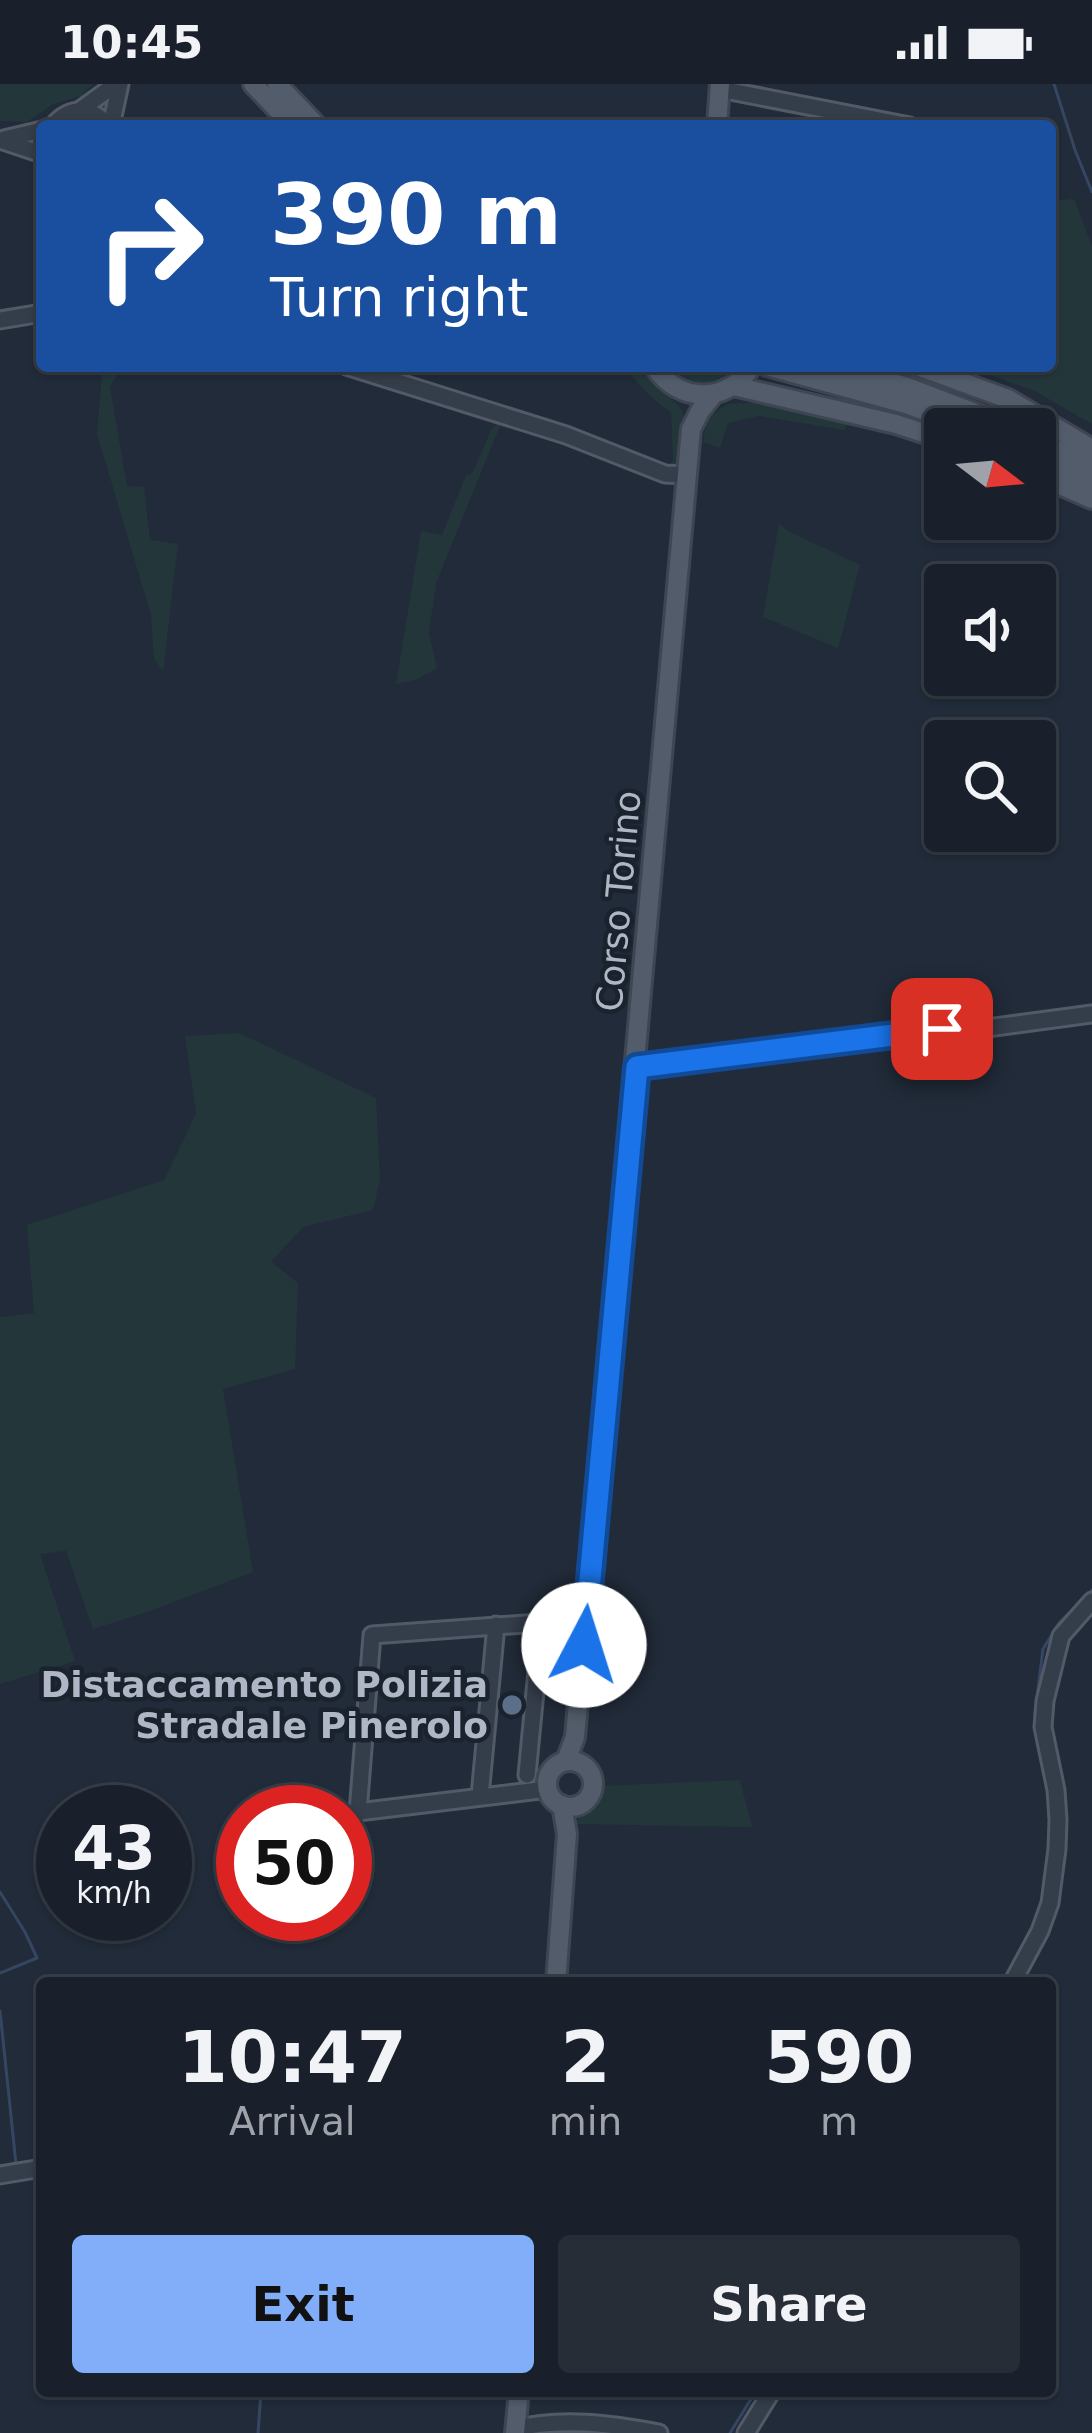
<!DOCTYPE html>
<html lang="en">
<head>
<meta charset="utf-8">
<style>
	:root { --surface:#19202b; --page:#262d37; --text:#f1f3f6; --muted:#9fa3a9; --line:#373e47; --accent:#81adf9 }
	body { margin:0; font-family:"DejaVu Sans",sans-serif; background:var(--page); color:var(--text); height:100vh; display:flex; flex-direction:column; font-size:45px; white-space:nowrap }
	* { box-sizing:border-box; margin:0 }
	p { font-size:39px; color:var(--muted) }
	.icon { flex:none; width:66px; height:66px; fill:none; stroke:currentColor; stroke-width:2; stroke-linecap:round; stroke-linejoin:round }
	.map { position:relative; flex:1; overflow:hidden }
	.details { position:absolute; left:36px; top:1893px; width:1020px; height:420px; display:flex; flex-direction:column; background:var(--surface); border-radius:12px; box-shadow:0 3px 9px #0004,0 0 0 3px var(--line) }
	.details>* { flex:none }
	.guide { position:absolute; left:36px; top:36px; width:1020px; height:252px; border-radius:12px; box-shadow:0 3px 9px #0004,0 0 0 3px var(--line); background:#1a4fa0; color:#fff; overflow:hidden }
	.needle { width:78px; rotate:106deg }
	.fabs { position:absolute; left:924px; top:324px; display:grid; gap:24px }
	.fabs a { display:grid; place-items:center; width:132px; height:132px; border-radius:12px; background:var(--surface); box-shadow:0 3px 9px #0004,0 0 0 3px var(--line); font-size:60px }
	.speed { position:absolute; left:36px; top:1701px; display:flex; gap:24px; font-size:60px; font-weight:700; text-align:center }
	.speed>* { display:grid; place-content:center; width:156px; height:156px; border-radius:50%; background:var(--surface); box-shadow:0 3px 9px #0004,0 0 0 3px var(--line); line-height:1 }
	.speed small { font-size:30px; font-weight:400 }
	.speed .limit { border:18px solid #d22; background:#fff; color:#111 }
	.pin { position:absolute; display:grid; place-items:center; width:102px; height:102px; color:#fff; margin:-51px; border-radius:24px; box-shadow:0 6px 18px #0006 }
	.me { position:absolute; width:132px; margin:-66px; rotate:5deg; stroke-linejoin:round; filter:drop-shadow(0 0 9px #0008) }
	.turn { display:flex; align-items:center; gap:42px; height:252px; padding:0 36px; font-size:54px }
	.turn .icon { width:156px; height:156px; stroke-width:2.5 }
	.turn b { display:block; font-size:84px; line-height:102px }
	.eta { display:flex; justify-content:space-evenly; align-items:center; height:204px; text-align:center }
	.eta b { font-size:72px; font-weight:600; line-height:84px }
	.action { display:flex; gap:24px; margin-top:auto; padding:24px 36px }
	.action a { flex:1; height:138px; border-radius:12px; background:var(--accent); color:#111; font-size:48px; font-weight:600; line-height:138px; text-align:center }
	.action a+a { background:var(--page); color:var(--text) }
	.status { display:flex; justify-content:space-between; align-items:center; height:84px; padding:0 60px; background:var(--surface); direction:ltr }
	.status svg { height:33px; fill:currentColor }
	.map>svg:first-child { display:block }
	.green { fill:#23373a }
	.lines { fill:none; stroke-linecap:round; stroke-linejoin:round }
	.stream { stroke:#344661; stroke-width:3 }
	.minor-casing { stroke:#525a67; stroke-width:21 }
	.major-casing { stroke:#3e4653; stroke-width:24 }
	.minor { stroke:#343d4a; stroke-width:15 }
	.major { stroke:#525c6a; stroke-width:18 }
	.route-casing { stroke:#114b97; stroke-width:30 }
	.route { stroke:#1a73e8; stroke-width:21 }
	.service-dot { fill:#5c6f8a; stroke:#1a222e; stroke-width:4.5 }
	.labels { text-anchor:middle; stroke-width:9; stroke-linejoin:round; paint-order:stroke }
	.street-label { font-size:36px; fill:#afb7c6; stroke:#1a222e }
	.poi-label { font-size:36px; font-weight:bold; fill:#afb7c6; stroke:#1a222e; text-anchor:end }
</style>
</head>
<body>
<div class="status"><b>10:45</b><svg viewBox="0 0 49 12"><path d="M0 12V9h3v3zM5 12V6h3v6zM10 12V3h3v9zM15 12V0h3v12zM26 1h20v11H26zM47 4h2v5h-2z"/></svg></div>
<div class="map">
<svg width="1092" height="2349" viewBox="0 0 1092 2349">
	<rect width="100%" height="100%" fill="#212b39"/>
	<path class="green" d="M0,0H93L81,12L53,20L27,38L0,37Z
		M1074,115L1092,162V340L1033,306L963,282H1050V117Z
		M106,282H122L110,303L127,402L144,403L150,456L178,460L163,588L154,574L151,531L97,350L102,290Z
		M666,282H734L741,284C714,307 691,312 666,282Z
		M629,289L647,292L680,323L686,338L679,386L669,385L673,376L671,329L649,311Z
		M760,318L847,338L845,346L759,332L728,339L720,364L703,358L707,335L727,320Z
		M502,337L436,499L429,548L437,584L416,596L396,600L421,447L442,451L466,391L472,390L492,344Z
		M779,439L786,446L860,481L838,564L763,533Z
		M239,949L376,1014L380,1096L373,1126L303,1143L271,1178L298,1199L295,1285L223,1305L253,1488L150,1527L93,1545L66,1467L40,1470L75,1577L0,1600V1233L34,1229L27,1141L164,1096L196,1030L185,952Z
		M740,1696L752,1743L575,1740C586,1723 592,1724 600,1702Z"/>
	<g class="lines">
		<path class="stream" d="M1054,0L1075,66L1092,108
			M1036,1642L1035,1629L1043,1565L1059,1539L1092,1506
			M1038,1657L1050,1718
			M0,1808L25,1848L37,1874L0,1889
			M0,1927L16,2080
			M258,2349L261,2307
			M730,2349L756,2307"/>
		<defs>
			<path id="minor" d="M720,5L910,42
				M80,26L116,0
				M53,42C69,22 92,22 108,42
				M111,42L120,0
				M4,55L42,46
				M0,56L42,70
				M0,236L42,229
				M346,282L566,351L665,390L687,391
				M637,983L942,945L972,946L1092,930
				M527,1691L541,1545L538,1539L372,1551L358,1728L548,1705
				M480,1712L496,1541
				M1012,1899L1040,1847L1050,1819L1057,1765L1058,1736L1056,1706L1043,1643L1045,1617L1061,1552L1092,1517
				M0,2091L42,2084
				M515,2345C561,2333 612,2340 659,2349
				M746,2349L772,2307"/>
			<path id="major" d="M253,0L293,42
				M277,0L317,42
				M717,42L720,0
				M654,282C679,320 727,320 752,282
				M767,282L906,320L975,345
				M833,282L907,303L1017,345
				M918,282L1008,315L1092,365
				M734,302L896,340L945,356
				M1035,354L1092,384
				M1035,372L1092,402
				M1035,390L1092,415
				M566,1677L575,1653L691,345L700,327L713,311
				M547 1700a23 23 0 1 1 46 0a23 23 0 1 1-46 0Z
				M556,1899L567,1750L562,1721
				M515,2349L519,2307"/>
		</defs>
		<use href="#minor" class="minor-casing"/>
		<use href="#major" class="major-casing"/>
		<use href="#minor" class="minor"/>
		<use href="#major" class="major"/>
	</g>
	<g class="lines">
		<defs>
			<path id="route" d="M584,1561L637,983L942,945"/>
		</defs>
		<use href="#route" class="route-casing"/>
		<use href="#route" class="route"/>
	</g>
	<circle class="service-dot" cx="512" cy="1621" r="12"/>
	<g class="labels">
		<g class="street-label">
			<text transform="translate(618 817) rotate(-85)" y="13">Corso Torino</text>
		</g>
		<g class="poi-label">
			<text x="488" y="1613">Distaccamento Polizia<tspan x="488" dy="41">Stradale Pinerolo</tspan></text>
		</g>
	</g>
</svg>
<div class="fabs">
<a><svg class="needle" viewBox="-14 -14 28 28"><path d="M0-13l5 13h-10z" fill="#e53935"/><path d="M0 13l5-13h-10z" fill="#9fa3a9"/></svg></a>
<a><svg class="icon" aria-label="sound" viewBox="0 0 24 24"><path d="M4 9h4l5-4v14l-5-4H4zM17 9q2 3 0 6"/></svg></a>
<a><svg class="icon" aria-label="search" viewBox="0 0 24 24"><circle cx="10" cy="10" r="6"/><path d="M15 15l6 6"/></svg></a>
</div>
<div class="speed"><div>43<small>km/h</small></div><div class="limit">50</div></div>
<div class="pin" style="left:942px;top:945px;background:#d93025"><svg class="icon" aria-label="arrive" viewBox="0 0 24 24"><path d="M6 21V4h12l-3 4 3 4H6"/></svg></div>
<svg class="me" style="left:584px;top:1561px" viewBox="-20 -20 40 40"><circle r="19" fill="#fff"/><path d="M0-13L10 11 0 6-10 11z" fill="#1a73e8"/></svg>
<div class="guide">
<div class="turn"><svg class="icon" aria-label="right" viewBox="0 0 24 24"><path d="M7 20v-9h11M14 6l5 5-5 5"/></svg><div><b>390 m</b>Turn right</div></div>
</div>
<section class="details">
<div class="eta">
<div><b>10:47</b><p>Arrival</p></div>
<div><b>2</b><p>min</p></div>
<div><b>590</b><p>m</p></div>
</div>
<div class="action"><a>Exit</a><a>Share</a></div>
</section>
</div>
</body>
</html>
